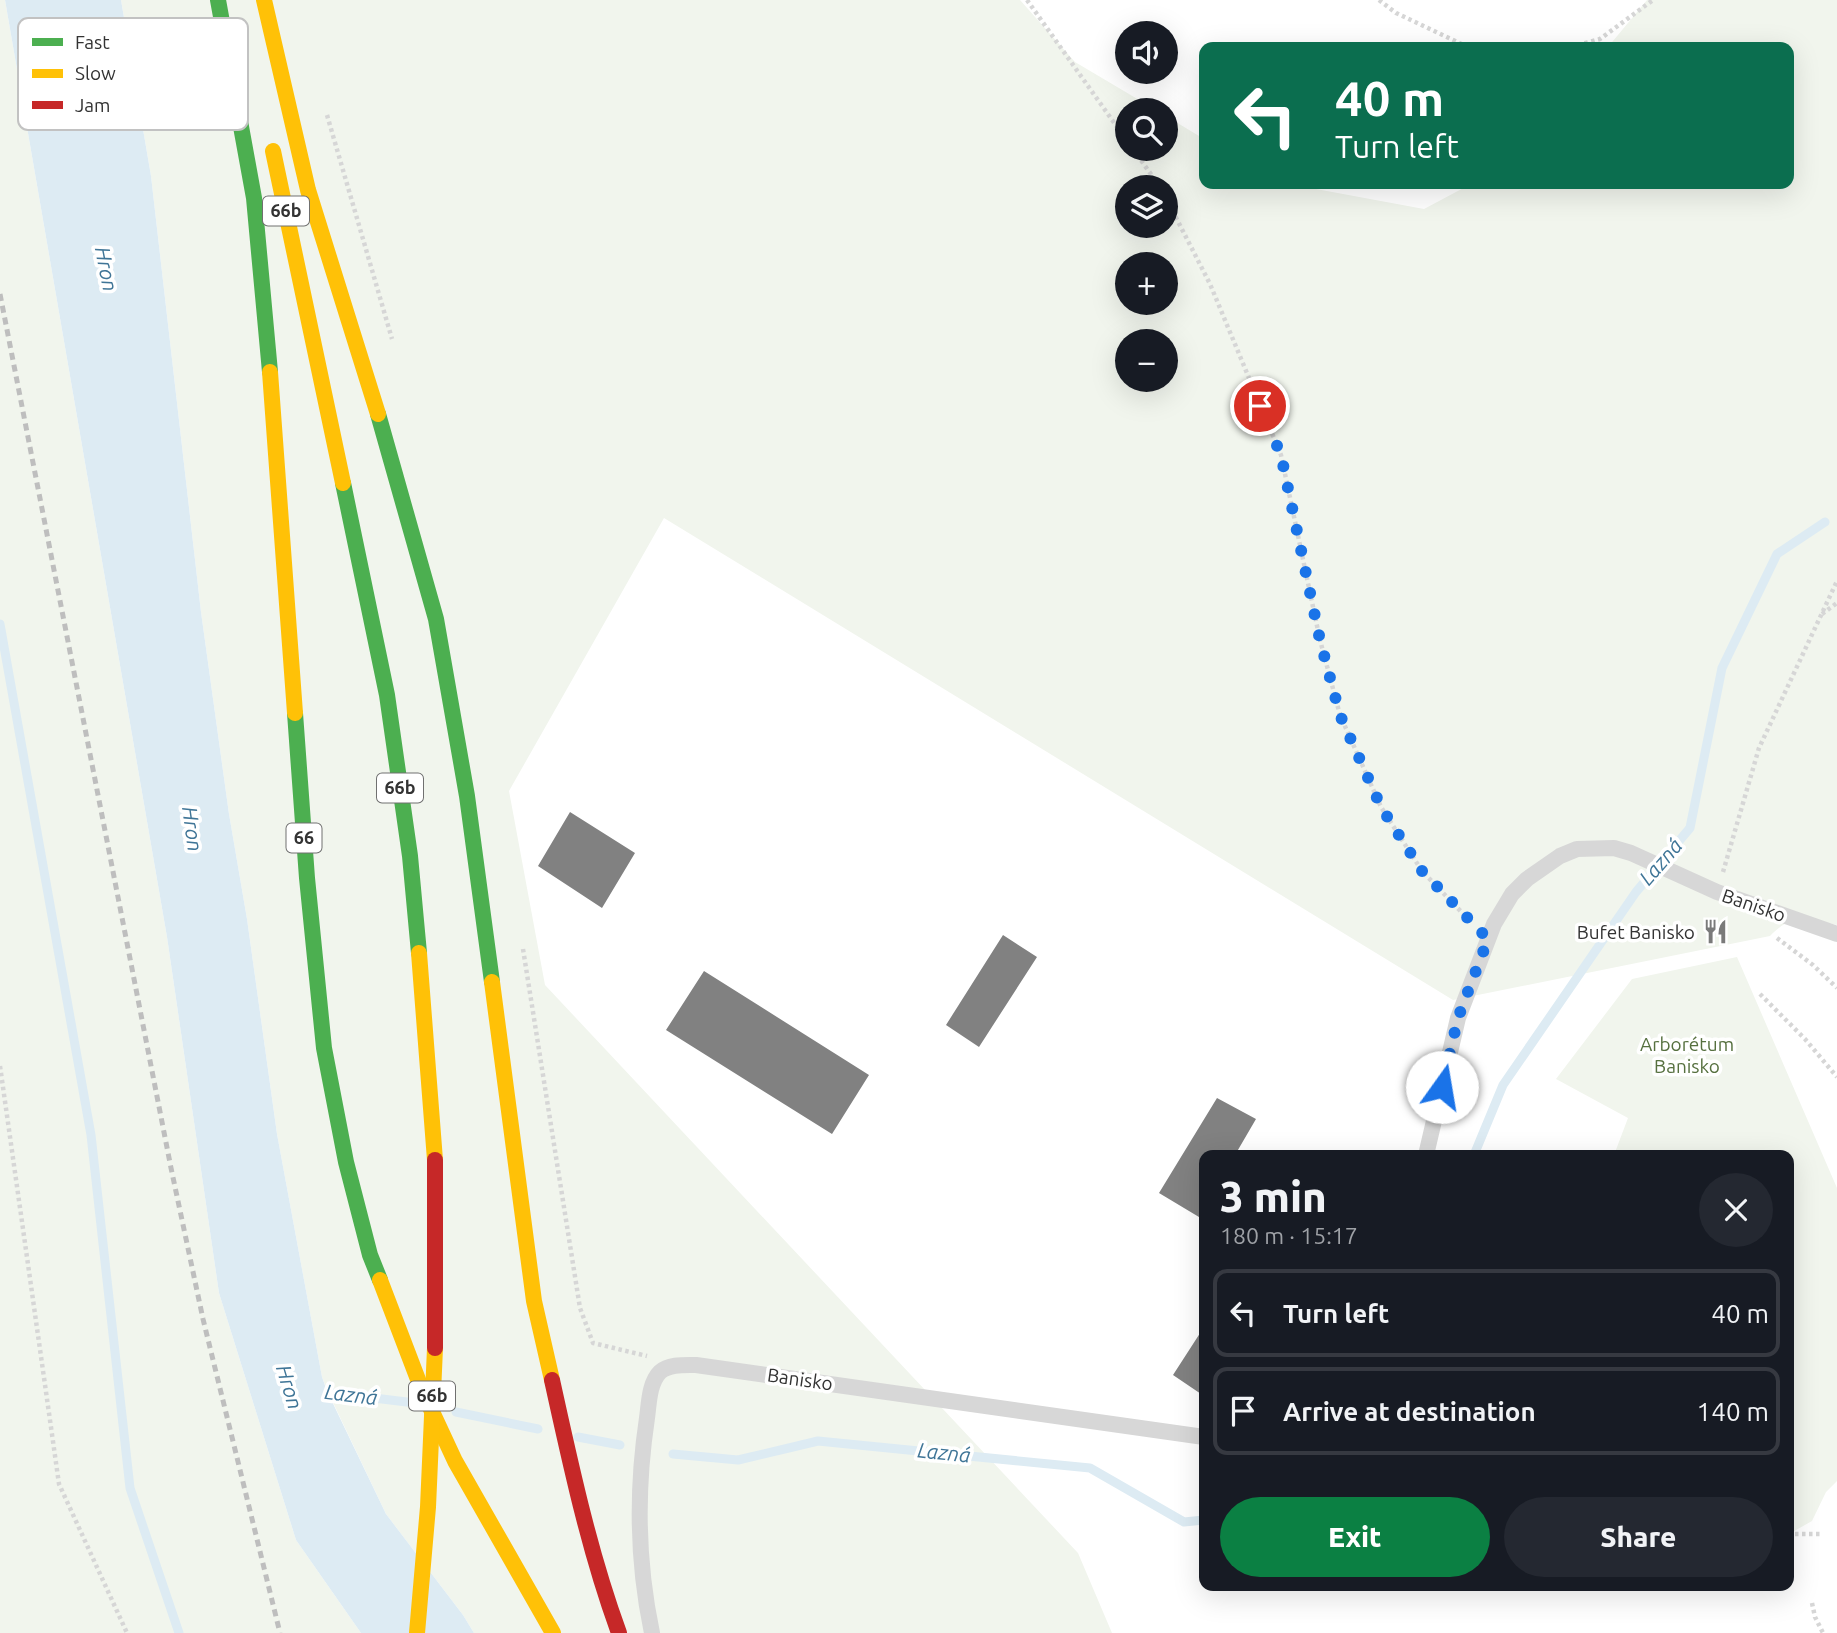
<!DOCTYPE html>
<html lang="en">
<head>
<meta charset="utf-8">
<style>
	:root { --surface:#171b24; --page:#242831; --text:#f1f3f6; --muted:#9ea1a6; --line:#363941; --accent:#0b8043 }
	body { margin:0; font-family:Ubuntu,sans-serif; background:var(--page); color:var(--text); height:100vh; display:flex; flex-direction:column; font-size:26px; white-space:nowrap }
	* { box-sizing:border-box; margin:0 }
	p { font-size:23px; color:var(--muted) }
	.icon { flex:none; width:38px; height:38px; fill:none; stroke:currentColor; stroke-width:2; stroke-linecap:round; stroke-linejoin:round }
	.map { position:relative; flex:1; overflow:hidden }
	.side { position:absolute; left:1199px; top:1150px; width:595px; height:441px; display:flex; flex-direction:column; background:var(--surface); border-radius:14px; box-shadow:0 7px 28px #0002 }
	.side>* { flex:none }
	.top-card { position:absolute; left:1199px; top:42px; width:595px; height:147px; border-radius:14px; box-shadow:0 7px 28px #0002; background:#0b6e4f; color:#fff; overflow:hidden }
	.buttons { position:absolute; left:1115px; top:21px; display:grid; gap:14px }
	.buttons a { display:grid; place-items:center; width:63px; height:63px; border-radius:50%; background:var(--surface); box-shadow:0 7px 28px #0002; font-size:35px }
	.pin { position:absolute; display:grid; place-items:center; width:60px; height:60px; color:#fff; margin:-30px; border:4px solid #fff; border-radius:50%; box-shadow:0 2px 7px #0007 }
	.me { position:absolute; width:77px; margin:-38px; rotate:13deg; stroke-linejoin:round; filter:drop-shadow(0 0 5px #0008) }
	.turn { display:flex; align-items:center; gap:24px; height:147px; padding:0 21px; font-size:32px }
	.turn .icon { width:91px; height:91px; stroke-width:2.5 }
	.turn b { display:block; font-size:49px; line-height:60px }
	.round { display:grid; place-items:center; flex:none; width:74px; height:74px; border-radius:37px; background:var(--page) }
	.head { display:flex; align-items:center; justify-content:space-between; height:119px; padding:0 21px }
	h1 { font-size:42px; font-weight:800; line-height:52px }
	.cta { display:flex; gap:14px; margin-top:auto; padding:14px 21px }
	.cta a { flex:1; height:80px; border-radius:42px; background:var(--accent); color:#fff; font-size:28px; font-weight:800; line-height:80px; text-align:center }
	.cta a+a { background:var(--page); color:var(--text) }
	ul { padding:0; list-style:none }
	li { display:flex; align-items:center; gap:21px; height:88px; margin:0 14px 10px; padding:0 7px; border:4px solid var(--line); border-radius:14px }
	li div { flex:1 }
	li b { display:block; font-size:26px }
	li em { font-style:normal }
	.map>svg:first-child { display:block }
	.green { fill:#f1f5ed; fill-rule:evenodd }
	.water { fill:#ddebf3 }
	.lines { fill:none; stroke-linecap:round; stroke-linejoin:round }
	.stream { stroke:#ddebf3; stroke-width:9 }
	.building { fill:#818181 }
	.path { stroke:#d6d6d6; stroke-width:4.5; stroke-dasharray:3.5 3.5; stroke-linecap:butt }
	.lane { stroke:#d7d7d7; stroke-width:16 }
	.fast { stroke:#4caf50; stroke-width:16 }
	.slow { stroke:#ffc107; stroke-width:16 }
	.jam { stroke:#c62828; stroke-width:16 }
	.rail { stroke:#bebebe; stroke-width:5; stroke-dasharray:7 5; stroke-linecap:butt }
	.slow-bridge { stroke:#ffc107; stroke-width:16 }
	.jam-bridge { stroke:#c62828; stroke-width:16 }
	.route { stroke:#1a73e8; stroke-width:12; stroke-dasharray:0 21.6 }
	.labels { text-anchor:middle; stroke-width:7; stroke-linejoin:round; paint-order:stroke }
	.shield { fill:#fff; stroke:#707070; stroke-width:2 }
	.shield-label { font-size:18px; font-weight:bold; fill:#333 }
	.street-label { font-size:19px; fill:#333; stroke:#fff }
	.poi-label { font-size:19px; fill:#333; stroke:#fff; text-anchor:end }
	.park-label { font-size:19px; fill:#56703f; stroke:#fff }
	.water-label { font-size:21px; font-style:italic; fill:#3f7597; stroke:#fff }
	.key { fill:#fff; stroke:#c2c2c2; stroke-width:2 }
	.key-label { font-size:19px; fill:#333 }
</style>
</head>
<body>
<div class="map">
<svg width="1837" height="1633" viewBox="0 0 1837 1633">
	<rect width="100%" height="100%" fill="#fff"/>
	<path class="green" d="M0,0H5L167,937L219,1293L296,1540L361,1633H0Z
		M121,0H1020L1075,62L1156,110H1127V149H1166V116L1204,139V184H1289L1424,209L1471,184H1788V47H1608L1647,0H1837V925C1806,918 1795,911 1770,936L1453,1000L664,518L509,791L545,985L1078,1553L1112,1633H474L463,1615L386,1514L327,1390L322,1377L277,1134L247,919L229,814L201,612L151,176ZM1127,187H1166V226H1127ZM1127,264H1166V303H1127ZM1127,341H1166V380H1127Z
		M1737,957L1837,1188V1481L1826,1492L1812,1521L1789,1534L1788,1155H1614L1628,1118L1556,1079L1632,979Z"/>
	<path class="water" d="M5,0H121L151,176L201,612L229,814L247,919L277,1134L322,1377L327,1391L386,1514L463,1615L474,1633H361L296,1540L219,1293L167,937Z"/>
	<g class="lines">
		<path class="stream" d="M0,624L91,1135L130,1488L179,1633
			M1474,1155L1503,1085L1636,892L1690,828L1722,668L1777,554L1825,522
			M316,1391L415,1403
			M456,1412L538,1429
			M578,1437L620,1445
			M673,1454L738,1460L818,1441L1090,1468L1184,1522L1204,1520"/>
	</g>
	<path class="building" d="M570,812L635,853L602,908L538,866Z
		M1003,935L1037,957L979,1047L946,1025Z
		M704,971L869,1075L832,1134L666,1030Z
		M1217,1098L1256,1119L1235,1155H1204V1220L1159,1193Z
		M1204,1327V1396L1173,1375Z"/>
	<g class="lines">
		<path class="path" d="M1027,0L1127,141
			M1379,0L1396,13L1468,47
			M1571,47L1600,39L1653,0
			M327,115L392,339
			M1133,149L1160,187
			M1166,198L1210,284L1281,455L1320,640L1340,715L1381,807L1422,871L1472,923
			M1822,614L1837,603
			M1723,872L1759,748L1837,581
			M1777,938L1813,965L1837,988
			M523,949L580,1308L593,1343L647,1356
			M1760,994L1805,1039L1837,1077
			M0,1066L59,1484L127,1633
			M1788,1534H1821
			M1812,1603L1815,1617L1823,1633"/>
		<path class="lane" d="M1426,1155L1458,1018L1494,924L1512,894L1527,879L1560,856L1577,849L1614,848L1631,853L1717,892L1837,934
			M652,1633C637,1562 636,1491 647,1418C649,1404 649,1383 660,1372C669,1364 684,1365 696,1365L1204,1437"/>
		<path class="fast" d="M218,0L254,198L270,372
			M378,414L436,619L467,796L492,982
			M343,483L387,695L410,856L419,953
			M295,713L307,878L324,1048L346,1162L370,1255L380,1280"/>
		<path class="slow" d="M264,0L308,190L378,414
			M273,151L343,483
			M270,372L295,713
			M419,953L435,1160
			M492,982L534,1301L552,1380
			M380,1280L422,1390L455,1461L553,1633"/>
		<path class="jam" d="M552,1380C571,1466 589,1551 619,1633"/>
		<path class="rail" d="M0,294L171,1168L203,1319L280,1633"/>
		<path class="slow-bridge" d="M417,1633L428,1507L435,1348"/>
		<path class="jam-bridge" d="M435,1348V1160"/>
	</g>
	<g class="lines">
		<path class="route" d="M1260,406L1281,455L1320,640L1340,715L1381,807L1422,871L1488,939L1458,1018L1442,1087"/>
	</g>
	<defs>
		<symbol id="restaurant-bare" viewBox="-9 -9 18 18"><path d="M-5-6h1v4h1v-4h1v4h1v-4h1v5L-1.5 .5V6h-2V.5L-5-1ZM5-6V6H3V1.5H1.5Q1.5-4 5-6Z" fill="#7a7a7a" stroke="#fff" stroke-width="2.5" paint-order="stroke"/></symbol>
	</defs>
	<g fill-rule="evenodd">
		<use href="#restaurant-bare" x="1698" y="914" width="35" height="35"/>
	</g>
	<g class="labels">
		<g class="shield">
			<rect x="263" y="196.5" width="46" height="29" rx="5"/>
			<rect x="377" y="773.5" width="46" height="29" rx="5"/>
			<rect x="286.5" y="823.5" width="35" height="29" rx="5"/>
			<rect x="409" y="1381.5" width="46" height="29" rx="5"/>
		</g>
		<g class="shield-label">
			<text x="286" y="217">66b</text>
			<text x="400" y="794">66b</text>
			<text x="304" y="844">66</text>
			<text x="432" y="1402">66b</text>
		</g>
		<g class="street-label">
			<text transform="translate(1754 905) rotate(19)" y="7">Banisko</text>
			<text transform="translate(800 1379) rotate(8)" y="7">Banisko</text>
		</g>
		<g class="poi-label">
			<text x="1695" y="939">Bufet Banisko</text>
		</g>
		<g class="park-label">
			<text x="1687" y="1051">Arborétum<tspan x="1687" dy="22">Banisko</tspan></text>
		</g>
		<g class="water-label">
			<text transform="translate(106 269) rotate(79)" y="7">Hron</text>
			<text transform="translate(192 829) rotate(82)" y="7">Hron</text>
			<text transform="translate(1661 862) rotate(-49)" y="7">Lazná</text>
			<text transform="translate(289 1387) rotate(73)" y="7">Hron</text>
			<text transform="translate(351 1395) rotate(7)" y="7">Lazná</text>
			<text transform="translate(944 1453) rotate(6)" y="7">Lazná</text>
		</g>
	</g>
	<rect x="18" y="18" width="230" height="112" rx="10" class="key"/>
	<rect x="32" y="38" width="31" height="8" fill="#4caf50"/>
	<rect x="32" y="69" width="31" height="9" fill="#ffc107"/>
	<rect x="32" y="101" width="31" height="8" fill="#c62828"/>
	<g class="key-label">
		<text x="75" y="49">Fast</text>
		<text x="75" y="80">Slow</text>
		<text x="75" y="112">Jam</text>
	</g>
</svg>
<div class="buttons">
<a><svg class="icon" aria-label="sound" viewBox="0 0 24 24"><path d="M4 9h4l5-4v14l-5-4H4zM17 9q2 3 0 6"/></svg></a>
<a><svg class="icon" aria-label="search" viewBox="0 0 24 24"><circle cx="10" cy="10" r="6"/><path d="M15 15l6 6"/></svg></a>
<a><svg class="icon" aria-label="layers" viewBox="0 0 24 24"><path d="M12 4l9 5-9 5-9-5zM3 14l9 5 9-5"/></svg></a>
<a>+</a>
<a>−</a>
</div>
<div class="pin" style="left:1260px;top:406px;background:#d93025"><svg class="icon" aria-label="arrive" viewBox="0 0 24 24"><path d="M6 21V4h12l-3 4 3 4H6"/></svg></div>
<svg class="me" style="left:1442px;top:1087px" viewBox="-20 -20 40 40"><circle r="19" fill="#fff"/><path d="M0-13L10 11 0 6-10 11z" fill="#1a73e8"/></svg>
<div class="top-card">
<div class="turn"><svg class="icon" aria-label="left" viewBox="0 0 24 24"><path d="M17 20v-9H6M10 6l-5 5 5 5"/></svg><div><b>40 m</b>Turn left</div></div>
</div>
<section class="side">
<div class="head"><div><h1>3 min</h1><p>180 m · 15:17</p></div><a class="round"><svg class="icon" aria-label="close" viewBox="0 0 24 24"><path d="M6 6l12 12M18 6L6 18"/></svg></a></div>
<ul>
<li><svg class="icon" aria-label="left" viewBox="0 0 24 24"><path d="M17 20v-9H6M10 6l-5 5 5 5"/></svg><div><b>Turn left</b></div><em>40 m</em></li>
<li><svg class="icon" aria-label="arrive" viewBox="0 0 24 24"><path d="M6 21V4h12l-3 4 3 4H6"/></svg><div><b>Arrive at destination</b></div><em>140 m</em></li>
</ul>
<div class="cta"><a>Exit</a><a>Share</a></div>
</section>
</div>
</body>
</html>
